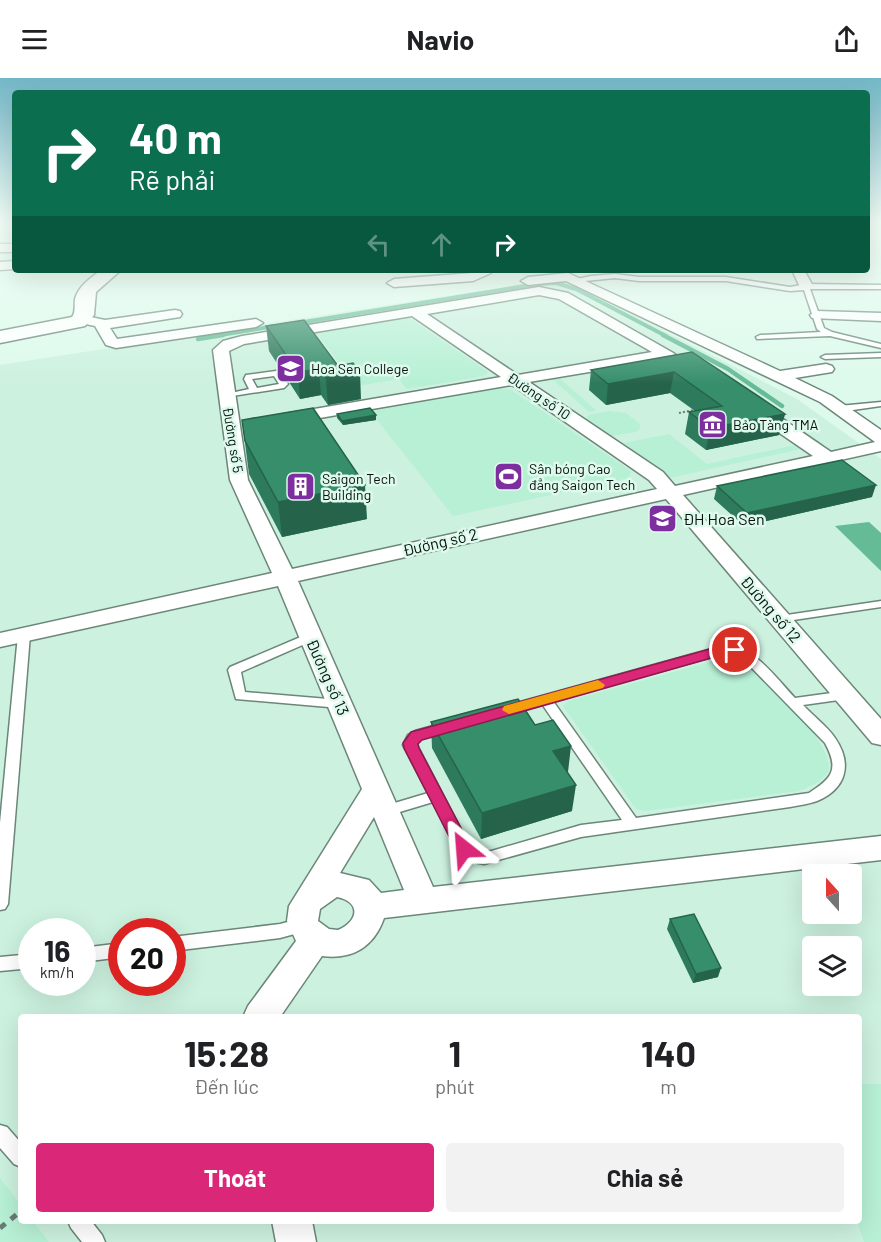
<!DOCTYPE html>
<html lang="vi">
<head>
<meta charset="utf-8">
<style>
	:root { --surface:#fff; --page:#f2f2f2; --text:#202124; --muted:#757577; --accent:#db2777 }
	body { margin:0; font-family:Barlow,sans-serif; background:var(--page); color:var(--text); height:100vh; display:flex; flex-direction:column; font-size:22px; white-space:nowrap }
	* { box-sizing:border-box; margin:0 }
	p { font-size:20px; color:var(--muted) }
	.icon { flex:none; width:33px; height:33px; fill:none; stroke:currentColor; stroke-width:2; stroke-linecap:round; stroke-linejoin:round }
	.map { position:relative; flex:1; overflow:hidden }
	.sheet { position:absolute; left:18px; top:936px; width:844px; height:210px; display:flex; flex-direction:column; background:var(--surface); border-radius:6px; box-shadow:0 6px 24px #0002 }
	.sheet>* { flex:none }
	.banner { position:absolute; left:12px; top:12px; width:858px; height:183px; border-radius:6px; box-shadow:0 6px 24px #0002; background:#0b6e4f; color:#fff; overflow:hidden }
	.needle { width:39px; rotate:339deg }
	.buttons { position:absolute; left:802px; top:786px; display:grid; gap:12px }
	.buttons a { display:grid; place-items:center; width:60px; height:60px; border-radius:6px; background:var(--surface); box-shadow:0 6px 24px #0002; font-size:30px }
	.speed { position:absolute; left:18px; top:840px; display:flex; gap:12px; font-size:30px; font-weight:700; text-align:center }
	.speed>* { display:grid; place-content:center; width:78px; height:78px; border-radius:50%; background:var(--surface); box-shadow:0 6px 24px #0002; line-height:1 }
	.speed small { font-size:15px; font-weight:400 }
	.speed .limit { border:9px solid #d22; background:#fff; color:#111 }
	.pin { position:absolute; display:grid; place-items:center; width:51px; height:51px; color:#fff; margin:-26px; border:3px solid #fff; border-radius:50%; box-shadow:0 2px 6px #0007 }
	.me { position:absolute; width:66px; margin:-33px; rotate:332deg; stroke-linejoin:round; filter:drop-shadow(0 0 4px #0008) }
	.turn { display:flex; align-items:center; gap:21px; height:126px; padding:0 18px; font-size:27px }
	.turn .icon { width:78px; height:78px; stroke-width:2.5 }
	.turn b { display:block; font-size:42px; line-height:51px }
	.lanes { display:flex; align-items:center; height:57px; padding:0 18px; background:#0003; justify-content:center; gap:30px; direction:ltr }
	.lanes .off { opacity:.35 }
	.eta { display:flex; justify-content:space-evenly; align-items:center; height:102px; text-align:center }
	.eta b { font-size:36px; font-weight:700; line-height:42px }
	.cta { display:flex; gap:12px; margin-top:auto; padding:12px 18px }
	.cta a { flex:1; height:69px; border-radius:6px; background:var(--accent); color:#fff; font-size:24px; font-weight:700; line-height:69px; text-align:center }
	.cta a+a { background:var(--page); color:var(--text) }
	header { display:flex; justify-content:space-between; align-items:center; height:78px; padding:0 18px; background:var(--surface); font-size:27px; font-weight:700 }
	.map>svg:first-child { display:block }
	.built { fill:#ccf1df; fill-rule:evenodd }
	.green { fill:#b7f0d5 }
	.water { fill:#65bb96 }
	.lines { fill:none; stroke-linecap:round; stroke-linejoin:round }
	.stream-far1 { stroke:#65bb96; stroke-width:4 }
	.stream { stroke:#65bb96; stroke-width:4.5 }
	.lane-casing { stroke:#6c8679; stroke-width:3 }
	.street-casing { stroke:#6c8679; stroke-width:3 }
	.secondary-casing { stroke:#6c8679; stroke-width:3 }
	.path-far1 { stroke:#697b72; stroke-width:2; stroke-dasharray:2 2; stroke-linecap:butt }
	.path { stroke:#697b72; stroke-width:5; stroke-dasharray:7 7; stroke-linecap:butt }
	.lane { fill:#fff; fill-rule:evenodd }
	.street { fill:#fff; fill-rule:evenodd }
	.secondary { fill:#fff; fill-rule:evenodd }
	.wall { fill:#2e7a5c }
	.shaded-wall { fill:#26634b }
	.building { fill:#368e6b; stroke:#26634b; stroke-width:1.5 }
	.route { fill:#db2777; stroke:#8e194d; stroke-width:1.5 }
	.slow { fill:#f59e0b }
	.labels { text-anchor:middle; stroke-width:5; stroke-linejoin:round; paint-order:stroke }
	.far-poi-label { font-size:14px; fill:#08110d; stroke:#ddfaec; text-anchor:start }
	.far-street-label { font-size:14px; fill:#08110d; stroke:#ddfaec }
	.poi-label { font-size:16px; fill:#08110d; stroke:#ddfaec; text-anchor:start }
	.street-label { font-size:16px; fill:#08110d; stroke:#ddfaec }
</style>
</head>
<body>
<header><svg class="icon" aria-label="menu" viewBox="0 0 24 24"><path d="M4 6h16M4 12h16M4 18h16"/></svg>Navio<svg class="icon" aria-label="share" viewBox="0 0 24 24"><path d="M12 15V3M7 8l5-5 5 5M5 13v7h14v-7"/></svg></header>
<div class="map">
<svg width="881" height="1164" viewBox="0 0 881 1164">
	<rect width="100%" height="100%" fill="#ddfaec"/>
	<path class="built" d="M562,200L797,321L881,381V1164H0V287ZM813,796H852V836H813ZM32,854H82V904H32ZM122,854H172V904H122ZM813,868H852V908H813ZM21,939H860V1143H21Z"/>
	<path class="green" d="M408,239L487,293L488,295L483,298L407,311L399,301L357,308L315,254Z
		M687,275L823,366L665,401L624,365L669,356L707,386L810,364L685,277L559,300L597,333L589,334L549,298Z
		M500,310L511,312L631,393L629,400L453,438L370,333Z
		M609,333L626,335L640,346V351L636,354L607,359L603,357L586,342L588,337Z
		M728,579L742,582C767,607 831,658 829,693L819,704L799,713L646,733L636,731L563,628L568,623Z
		M860,1006H881V1164H864L857,1143H860Z
		M0,1100L21,1127V1143H33L49,1164H0Z"/>
	<path class="water" d="M869,444L881,455V493L835,448Z"/>
	<g class="lines">
		<path class="stream-far1" d="M298,245L537,206L556,205L576,211L666,258
			M214,258L275,248"/>
		<path class="stream" d="M663,257L728,291L782,328
			M198,261L223,257"/>
		<defs>
			<path id="lane" d="M615,196L639,199H726L790,209L806,206L881,207V211H810L824,250L832,254L881,266V270L830,258L757,261L756,259L760,257L821,254L817,251L804,212L790,213L726,203H639L615,200L575,204L572,202L591,198Z
				M881,275V279L825,281L821,279L825,277Z
				M276,293H279L288,306L284,310L226,319L222,317L249,311L244,301L246,297ZM274,298L279,306L257,310L252,301Z
				M881,324V328L839,334L835,331L839,328Z
				M881,523V529L780,544L774,541L780,538Z
				M24,553L30,557L8,826L5,831L0,832V745L18,557Z
				M310,555L314,556L316,559L314,562L241,594L245,614L340,622L344,623L346,626L344,629L340,630L236,621L228,592L230,589Z
				M726,567C753,567 777,601 795,620L846,613L850,614L852,617L850,620L846,621L803,627C813,638 827,648 835,660C853,686 846,711 817,723C809,726 799,727 790,729L581,759L484,786L469,783L461,778L433,724L383,739L378,738L376,734L378,730L428,715L403,667L408,657L415,653ZM726,575H733L743,581L825,665C839,691 833,700 809,715L636,740L553,623ZM542,626L622,742L581,747L488,774H476L469,767L417,667L418,663L424,659Z
				M303,840L309,842L311,847L309,852L280,860L172,873V859L280,846Z
				M122,865V879L82,884V870Z
				M32,876V890L0,893V879Z
				M0,1047L7,1049L21,1065V1089L14,1086L0,1070Z
				M68,1143H91L102,1157L105,1164H82L71,1150Z"/>
			<path id="street" d="M0,166H15V174H0Z
				M15,183V191L0,192V184Z
				M479,192H491V195L473,203L394,209L387,205L394,201L472,195Z
				M792,192H804L813,208L811,211H801Z
				M568,195L780,293L826,286L832,288L834,291L832,294L795,300L832,318L881,352V373L683,417L881,641V667L872,665L666,421L298,503L433,809L881,758V782L384,840C374,869 352,882 322,878L280,939H243L248,928L296,863L287,843L289,828L362,711L278,508L0,569V555L272,495L230,402L213,272L223,263L242,258L539,209L568,215L675,276L667,281L529,304L663,394L675,408L813,378L749,334L747,330L749,326H761L831,374L875,364L820,324L566,203L528,207L521,203L528,199ZM539,217L559,221L652,274L518,297L427,236ZM412,238L501,299L285,336L279,337L276,341L279,345L285,346L512,307L649,402L657,411L292,491L248,402L229,273L244,266ZM374,739L404,812L381,815L369,802L340,795ZM337,819C361,824 359,843 338,852L329,851L318,843L320,831Z
				M175,232L180,233L182,236L180,239L110,250L117,261L256,241L263,245L256,249L116,270L106,267L95,248L76,244L74,241L81,237L105,242Z
				M817,233L881,235V243L812,240L810,237Z
				M272,1143H312L316,1164H276Z"/>
			<path id="secondary" d="M101,192H121L96,214L94,237L85,248L0,265V253L72,239C76,234 74,228 75,221C79,207 91,200 101,192Z"/>
		</defs>
		<use href="#lane" class="lane-casing"/>
		<use href="#street" class="street-casing"/>
		<use href="#secondary" class="secondary-casing"/>
		<path class="path-far1" d="M679,335L694,332"/>
		<path class="path" d="M0,1150L21,1133"/>
		<use href="#lane" class="lane"/>
		<use href="#street" class="street"/>
		<use href="#secondary" class="secondary"/>
	</g>
	<path class="wall" d="M266,248L361,321L328,327L321,317L300,321L269,273Z
		M692,274L785,336L779,357L706,372L685,356L689,334L695,333L670,315L606,327L589,312L591,292Z
		M337,336L376,342L343,347L337,340Z
		M242,342L367,441L282,459L249,396Z
		M717,408L872,419L744,448L714,421Z
		M431,644L568,694H567L572,733L481,761L432,670Z
		M670,841L718,899L693,905L667,851Z"/>
	<path class="shaded-wall" d="M319,291L321,317L300,321L298,294Z
		M360,294L361,321L328,327L326,300Z
		M674,294L670,315L606,327L608,306Z
		M785,336L779,357L706,372L710,350Z
		M376,337V342L343,347L342,343Z
		M365,407L367,441L282,459L278,424Z
		M876,407L872,419L744,448L747,435Z
		M571,668L568,694L550,699L553,673Z
		M576,707L572,733L481,761L482,735Z
		M721,890L718,899L693,905L696,896Z"/>
	<path class="building" d="M304,242L338,288L353,285L360,294L326,300L319,291L298,294L266,248Z
		M692,274L785,336L710,350L689,334L722,328L674,294L608,306L591,292Z
		M313,330L365,407L278,424L245,363L242,342Z
		M370,330L376,337L342,343L337,336Z
		M842,382L876,407L747,435L717,408Z
		M518,621L535,647L553,642L571,668L553,673L576,707L482,735L431,644Z
		M694,836L721,890L696,896L670,841Z"/>
	<linearGradient id="sky" x2="0" y2="1"><stop stop-color="#73b7c7"/><stop offset="0.47" stop-color="#f0fdf6"/><stop offset="1" stop-color="#f0fdf6" stop-opacity="0"/></linearGradient>
	<rect width="881" height="306" fill="url(#sky)"/>
	<path class="route" d="M735,567L740,568L742,572L740,575L722,577L422,662L418,666L419,670L472,771L470,776L464,778L458,776L404,670L403,665L411,654L717,569Z"/>
	<path class="slow" d="M598,602L605,607L603,610L509,636L502,632L504,628Z"/>
	<defs>
		<symbol id="university-square" viewBox="-11 -11 22 22"><rect x="-9" y="-9" width="18" height="18" rx="4" fill="#7d2e9f" stroke="#ddfaec"/><path d="M0-5L7-2L0 1L-7-2ZM-4 1L0 2.5L4 1V4Q0 6-4 4Z" fill="#fff"/></symbol>
		<symbol id="museum-square" viewBox="-11 -11 22 22"><rect x="-9" y="-9" width="18" height="18" rx="4" fill="#7d2e9f" stroke="#ddfaec"/><path d="M0-6L6-3V-2H-6V-3ZM-5-1h2V3h-2ZM-1-1h2V3h-2ZM3-1h2V3H3ZM-6 4H6V6H-6Z" fill="#fff"/></symbol>
		<symbol id="stadium-square" viewBox="-11 -11 22 22"><rect x="-9" y="-9" width="18" height="18" rx="4" fill="#7d2e9f" stroke="#ddfaec"/><path d="M0-5a6.5 5 0 1 0 0 10a6.5 5 0 1 0 0-10ZM-3.5-1.8h7v3.6h-7Z" fill="#fff"/></symbol>
		<symbol id="building-square" viewBox="-11 -11 22 22"><rect x="-9" y="-9" width="18" height="18" rx="4" fill="#7d2e9f" stroke="#ddfaec"/><path d="M-4-6H4V6H1V3H-1V6H-4ZM-2.5-4.3h1.7v1.8h-1.7ZM.8-4.3h1.7v1.8H.8ZM-2.5-1h1.7V.8h-1.7ZM.8-1h1.7V.8H.8Z" fill="#fff"/></symbol>
	</defs>
	<g fill-rule="evenodd">
		<use href="#university-square" x="274" y="274" width="33" height="33"/>
		<use href="#museum-square" x="696" y="330" width="33" height="33"/>
		<use href="#stadium-square" x="492" y="382" width="33" height="33"/>
		<use href="#building-square" x="284" y="392" width="33" height="33"/>
		<use href="#university-square" x="646" y="424" width="33" height="33"/>
	</g>
	<g class="labels">
		<g class="far-poi-label">
			<text x="311" y="296">Hoa Sen College</text>
			<text x="733" y="352">Bảo Tàng TMA</text>
			<text x="529" y="396">Sân bóng Cao<tspan x="529" dy="16">đẳng Saigon Tech</tspan></text>
			<text x="322" y="406">Saigon Tech<tspan x="322" dy="16">Building</tspan></text>
		</g>
		<g class="far-street-label">
			<text transform="translate(539 318) rotate(34)" y="5">Đường số 10</text>
			<text transform="translate(233 362) rotate(81)" y="5">Đường số 5</text>
		</g>
		<g class="poi-label">
			<text x="683" y="447">ĐH Hoa Sen</text>
		</g>
		<g class="street-label">
			<text transform="translate(440 464) rotate(-13)" y="6">Đường số 2</text>
			<text transform="translate(771 531) rotate(49)" y="6">Đường số 12</text>
			<text transform="translate(328 599) rotate(66)" y="6">Đường số 13</text>
		</g>
	</g>
</svg>
<div class="buttons">
<a><svg class="needle" viewBox="-14 -14 28 28"><path d="M0-13l5 13h-10z" fill="#e53935"/><path d="M0 13l5-13h-10z" fill="#757577"/></svg></a>
<a><svg class="icon" aria-label="layers" viewBox="0 0 24 24"><path d="M12 4l9 5-9 5-9-5zM3 14l9 5 9-5"/></svg></a>
</div>
<div class="speed"><div>16<small>km/h</small></div><div class="limit">20</div></div>
<div class="pin" style="left:735px;top:572px;background:#d93025"><svg class="icon" aria-label="arrive" viewBox="0 0 24 24"><path d="M6 21V4h12l-3 4 3 4H6"/></svg></div>
<svg class="me" style="left:464px;top:771px" viewBox="-20 -20 40 40"><path d="M0-17L14 15 0 8-14 15z" fill="#db2777" stroke="#fff" stroke-width="4"/></svg>
<div class="banner">
<div class="turn"><svg class="icon" aria-label="right" viewBox="0 0 24 24"><path d="M7 20v-9h11M14 6l5 5-5 5"/></svg><div><b>40 m</b>Rẽ phải</div></div>
<div class="lanes"><svg class="icon off" aria-label="left" viewBox="0 0 24 24"><path d="M17 20v-9H6M10 6l-5 5 5 5"/></svg><svg class="icon off" aria-label="ahead" viewBox="0 0 24 24"><path d="M12 20V5M6 11l6-6 6 6"/></svg><svg class="icon" aria-label="right" viewBox="0 0 24 24"><path d="M7 20v-9h11M14 6l5 5-5 5"/></svg></div>
</div>
<section class="sheet">
<div class="eta">
<div><b>15:28</b><p>Đến lúc</p></div>
<div><b>1</b><p>phút</p></div>
<div><b>140</b><p>m</p></div>
</div>
<div class="cta"><a>Thoát</a><a>Chia sẻ</a></div>
</section>
</div>
</body>
</html>
